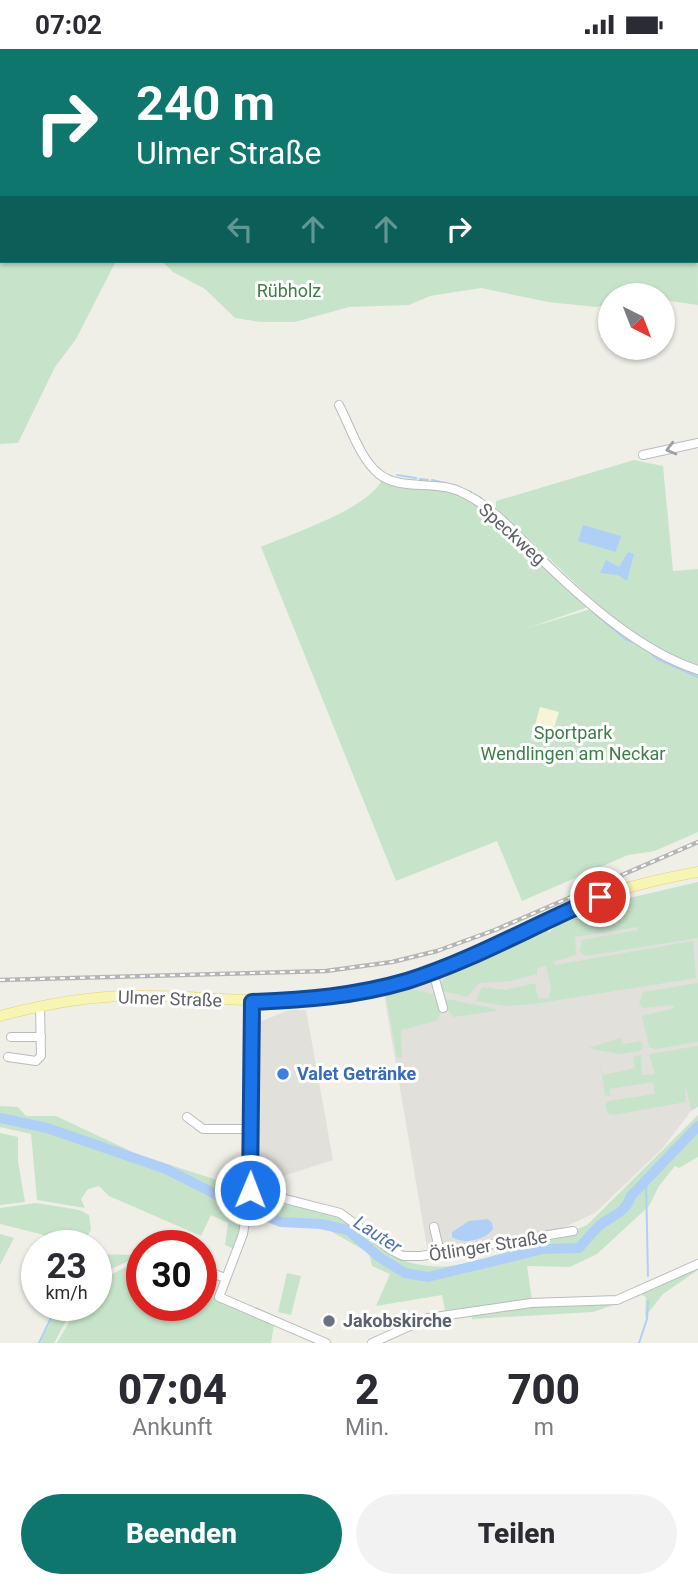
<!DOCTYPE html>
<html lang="de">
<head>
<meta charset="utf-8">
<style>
	:root { --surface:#fff; --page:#f2f2f3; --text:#2b2b33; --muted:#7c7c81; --accent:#0f766e }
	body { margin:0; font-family:Roboto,sans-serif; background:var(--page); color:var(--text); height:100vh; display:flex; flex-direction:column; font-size:26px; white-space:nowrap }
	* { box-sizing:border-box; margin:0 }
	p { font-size:23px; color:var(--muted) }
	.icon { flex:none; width:38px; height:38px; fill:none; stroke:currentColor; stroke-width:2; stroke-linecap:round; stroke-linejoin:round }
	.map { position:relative; height:1294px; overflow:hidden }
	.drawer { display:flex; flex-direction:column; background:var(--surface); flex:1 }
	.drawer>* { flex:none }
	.banner { position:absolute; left:0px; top:0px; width:698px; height:214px; box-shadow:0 2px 5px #0004; background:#0f766e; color:#fff; overflow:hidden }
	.needle { width:46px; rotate:138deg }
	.tools { position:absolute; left:598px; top:234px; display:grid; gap:14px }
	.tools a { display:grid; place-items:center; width:77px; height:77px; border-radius:50%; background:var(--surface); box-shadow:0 2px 5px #0004; font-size:35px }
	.speed { position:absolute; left:21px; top:1181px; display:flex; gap:14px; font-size:35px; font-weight:700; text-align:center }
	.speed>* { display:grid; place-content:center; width:91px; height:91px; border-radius:50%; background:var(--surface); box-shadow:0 2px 5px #0004; line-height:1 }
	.speed small { font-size:18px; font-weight:400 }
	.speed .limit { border:10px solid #d22; background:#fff; color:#111 }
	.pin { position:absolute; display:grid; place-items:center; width:60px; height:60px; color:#fff; margin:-30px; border:4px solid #fff; border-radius:50%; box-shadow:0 2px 7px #0007 }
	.me { position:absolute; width:77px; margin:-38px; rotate:1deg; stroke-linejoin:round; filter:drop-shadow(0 0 5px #0008) }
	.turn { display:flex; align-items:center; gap:24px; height:147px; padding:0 21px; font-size:32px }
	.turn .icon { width:91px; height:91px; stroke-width:2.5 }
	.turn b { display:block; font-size:49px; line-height:60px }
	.lanes { display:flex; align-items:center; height:66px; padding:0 21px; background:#0003; justify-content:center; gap:35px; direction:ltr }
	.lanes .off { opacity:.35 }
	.eta { display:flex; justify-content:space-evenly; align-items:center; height:119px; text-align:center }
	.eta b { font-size:42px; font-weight:800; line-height:49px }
	.action { display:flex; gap:14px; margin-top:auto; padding:14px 21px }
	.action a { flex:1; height:80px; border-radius:42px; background:var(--accent); color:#fff; font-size:28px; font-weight:800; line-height:80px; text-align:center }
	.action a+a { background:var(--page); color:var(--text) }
	.status { display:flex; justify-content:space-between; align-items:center; height:49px; padding:0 35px; background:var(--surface); direction:ltr }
	.status svg { height:19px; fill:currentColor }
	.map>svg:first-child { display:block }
	.industrial { fill:#e1e0db }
	.green { fill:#c7e4ca }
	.sand { fill:#f8f4da }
	.water { fill:#b0cff7 }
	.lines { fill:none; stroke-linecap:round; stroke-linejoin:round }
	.stream { stroke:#b0cff7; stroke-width:2 }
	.river { stroke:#b0cff7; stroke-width:10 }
	.minor-casing { stroke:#b9bbbf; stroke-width:10 }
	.major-casing { stroke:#e4d16c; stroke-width:11 }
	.minor { stroke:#fff; stroke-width:8 }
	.major { stroke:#f7f5b4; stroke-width:10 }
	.rail-casing { stroke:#b5b5b6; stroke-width:4.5 }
	.rail { stroke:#fff; stroke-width:2; stroke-dasharray:5; stroke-linecap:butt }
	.oneway { stroke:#9fa0a3 }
	.route-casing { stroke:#114b97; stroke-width:18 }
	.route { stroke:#1a73e8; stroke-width:12 }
	.shop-dot { fill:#3f7fe0; stroke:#fff; stroke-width:2.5 }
	.worship-dot { fill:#6b7280; stroke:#fff; stroke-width:2.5 }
	.labels { text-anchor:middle; stroke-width:6; stroke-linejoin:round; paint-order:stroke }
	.park-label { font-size:18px; fill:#3d7f48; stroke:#fff }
	.street-label { font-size:18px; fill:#5f6166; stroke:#fff }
	.shop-label { font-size:18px; font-weight:bold; fill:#366cbe; stroke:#fff; text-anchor:start }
	.worship-label { font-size:18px; font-weight:bold; fill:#5b616d; stroke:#fff; text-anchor:start }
	.water-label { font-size:19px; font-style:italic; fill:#5174b1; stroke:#fff }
</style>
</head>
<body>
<div class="status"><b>07:02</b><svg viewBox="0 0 49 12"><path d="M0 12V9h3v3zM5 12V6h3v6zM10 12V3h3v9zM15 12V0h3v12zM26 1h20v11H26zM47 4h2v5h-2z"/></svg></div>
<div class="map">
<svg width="698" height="1294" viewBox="0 0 698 1294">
	<rect width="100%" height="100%" fill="#efefe8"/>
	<path class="industrial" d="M698,835V1022L685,1025L691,1062L662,1100L595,1164L562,1179L428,1204L384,945L472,921Z
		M289,961H306L333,1111L280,1128L255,1123L257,974Z"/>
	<path class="green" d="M0,0H636V2H2V212H116L76,290L55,318L18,394L0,395Z
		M643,0H698V86L696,2Z
		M697,92L698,256L663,251V247H611V256L596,258L548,253L481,239L430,247L409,256L349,258L295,273H261L235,269L205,240L173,223L162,212H696Z
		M634,411L663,417L673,522L698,520V783L655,802L628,806L522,852L497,792L396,832L261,498C290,485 373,459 383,428L439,436L484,456L591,557L528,579L591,560L597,555L496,459V452Z
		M698,833V889L586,907L580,903L582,891L638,881V878L575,888L576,906L553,913L555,916L693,892L696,929L533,955L506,957L476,952L482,938L505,941L535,934L538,949L548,950L551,939L546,917L537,919V925L510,932L479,934L468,948L443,942L441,934L449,925L547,880L549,884L555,877L629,849Z
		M698,934V993L655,1000L649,998L642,967L674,959L673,956L643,959L639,954L643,943Z
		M413,940L436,946L441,964L436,972L401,981L402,1009H397L386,947Z
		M447,950L496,960L497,962L453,968L445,956Z
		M621,989L623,995L641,992L643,998L640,1002L619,1005L588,999Z
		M698,997V1058L691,1062L685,1033L686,1053L613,1066L607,1064L605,1056L608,1052L655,1045L653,1033L609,1040L610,1047L605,1046L600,1014L603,1026L635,1019L633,1008L641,1006L642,1026L655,1025L649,1005Z
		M0,1057L18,1058L26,1067H56L139,1106L211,1129L229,1137L245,1153C281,1155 322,1156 354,1177C373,1189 390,1208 412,1214C455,1225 492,1208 530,1192C548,1184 568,1185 587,1176L698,1066V1108L679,1119L675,1117L659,1137L649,1157L597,1205L570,1218L527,1217L532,1251L445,1262L442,1246L376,1257L390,1225L372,1217L369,1204L327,1180L292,1177L251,1166H243L234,1200L225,1196L228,1174L211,1166L201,1187L109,1147L99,1137L88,1140L81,1150L85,1159L37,1151L31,1085L0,1078Z
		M0,1084L18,1088V1112L25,1153L0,1156Z
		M36,1154L80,1161L89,1166L91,1181L82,1197H68L40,1185L0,1175V1159Z
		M0,1185L14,1189L0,1216Z
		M96,1205L135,1206V1209L96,1227Z
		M142,1210V1256H201V1242L274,1276L271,1294H57L78,1257L96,1256V1233Z
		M698,1217V1221L663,1245L645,1268L646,1248L642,1246L593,1263L472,1270L471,1264L529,1256L600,1255Z
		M287,1224L301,1227L291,1266L278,1263Z
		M58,1257H74L54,1294H40Z"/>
	<path class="sand" d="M540,658L559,663L549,695L531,690Z"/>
	<path class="water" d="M583,476L621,487L616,503L578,492Z
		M628,503L634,505L627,532L618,526L600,524L606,511L619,518Z
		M488,1170L492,1174L493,1180C485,1191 464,1196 452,1188V1183L469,1172Z"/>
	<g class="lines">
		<path class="stream" d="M397,426L416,429
			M420,430L428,431
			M432,431L445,434
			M465,441L471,443
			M474,445L481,449
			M592,562L625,590L635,594
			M651,604L657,610L698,628
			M646,1131L648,1227
			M39,1294L57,1256
			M639,1294L647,1270L648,1252"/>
		<path class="river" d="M0,1069L47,1079L166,1120L241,1158L281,1173L321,1175L348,1181L379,1208L405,1224L428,1228L543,1200L579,1199C585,1192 592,1184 599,1177C613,1165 624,1166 631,1147L698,1077"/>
		<defs>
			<path id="minor" d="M339,356C350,377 360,410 379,425C400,442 436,431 461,443C492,457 515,484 538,507C582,550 639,602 698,621
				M643,406L698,394
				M433,923L443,959
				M252,953L250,1141L243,1185L219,1248L326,1294
				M11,988H41
				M8,1008L36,1012L41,1007L40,957
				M187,1068L203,1080H252
				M250,1141L340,1164L391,1201L403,1207H421L573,1182
				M434,1178L440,1204
				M201,1220L225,1229
				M372,1294L428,1269L531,1254L617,1251L698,1215"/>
			<path id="major" d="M0,967C41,956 83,948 126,947C206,945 285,961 364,943C448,924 520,877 600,848C632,836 665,829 698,823"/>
		</defs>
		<use href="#minor" class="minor-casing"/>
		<use href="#major" class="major-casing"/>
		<use href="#minor" class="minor"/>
		<use href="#major" class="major"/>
		<defs>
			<path id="rail" d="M0,931L326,922L392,913L437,902L495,881L698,793"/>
		</defs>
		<use href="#rail" class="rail-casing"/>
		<use href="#rail" class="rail"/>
	</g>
	<defs><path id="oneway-chevron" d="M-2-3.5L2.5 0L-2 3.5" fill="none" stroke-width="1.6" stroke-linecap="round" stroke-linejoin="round" transform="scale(1.75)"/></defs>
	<use class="oneway" href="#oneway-chevron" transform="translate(671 400) rotate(165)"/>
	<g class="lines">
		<defs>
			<path id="route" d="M250,1141L252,953C305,951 356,947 407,932C474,911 535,875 600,848"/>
		</defs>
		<use href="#route" class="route-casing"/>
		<use href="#route" class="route"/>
	</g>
	<circle class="shop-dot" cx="283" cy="1025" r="7"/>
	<circle class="worship-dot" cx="329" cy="1272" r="7"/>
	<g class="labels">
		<g class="park-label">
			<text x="289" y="248">Rübholz</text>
			<text x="573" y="690">Sportpark<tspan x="573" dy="21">Wendlingen am Neckar</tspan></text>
		</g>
		<g class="street-label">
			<text transform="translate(512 485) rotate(42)" y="6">Speckweg</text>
			<text transform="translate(170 950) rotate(2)" y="6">Ulmer Straße</text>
			<text transform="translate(488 1197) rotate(-9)" y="6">Ötlinger Straße</text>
		</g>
		<g class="shop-label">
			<text x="297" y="1031">Valet Getränke</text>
		</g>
		<g class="worship-label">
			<text x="343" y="1278">Jakobskirche</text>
		</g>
		<g class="water-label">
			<text transform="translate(378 1185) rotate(33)" y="7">Lauter</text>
		</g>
	</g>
</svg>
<div class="tools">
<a><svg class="needle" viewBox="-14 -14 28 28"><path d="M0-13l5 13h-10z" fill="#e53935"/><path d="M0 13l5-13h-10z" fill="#7c7c81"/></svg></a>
</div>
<div class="speed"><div>23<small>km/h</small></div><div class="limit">30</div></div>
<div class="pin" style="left:600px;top:848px;background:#d93025"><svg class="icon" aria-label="arrive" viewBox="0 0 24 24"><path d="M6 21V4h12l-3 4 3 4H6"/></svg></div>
<svg class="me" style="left:250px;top:1141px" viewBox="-20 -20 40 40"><circle r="17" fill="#1a73e8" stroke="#fff" stroke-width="3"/><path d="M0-11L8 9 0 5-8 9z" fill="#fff"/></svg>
<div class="banner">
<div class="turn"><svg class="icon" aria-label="right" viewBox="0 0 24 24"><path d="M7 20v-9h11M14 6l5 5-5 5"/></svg><div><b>240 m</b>Ulmer Straße</div></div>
<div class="lanes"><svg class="icon off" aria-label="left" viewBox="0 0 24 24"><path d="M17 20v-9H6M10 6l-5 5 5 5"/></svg><svg class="icon off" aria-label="ahead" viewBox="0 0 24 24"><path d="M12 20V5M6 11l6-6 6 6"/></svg><svg class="icon off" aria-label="ahead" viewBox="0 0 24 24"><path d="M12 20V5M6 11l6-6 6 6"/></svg><svg class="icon" aria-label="right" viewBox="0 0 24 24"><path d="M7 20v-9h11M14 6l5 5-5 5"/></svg></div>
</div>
</div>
<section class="drawer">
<div class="eta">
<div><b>07:04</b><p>Ankunft</p></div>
<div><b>2</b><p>Min.</p></div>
<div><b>700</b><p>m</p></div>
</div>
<div class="action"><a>Beenden</a><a>Teilen</a></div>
</section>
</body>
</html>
